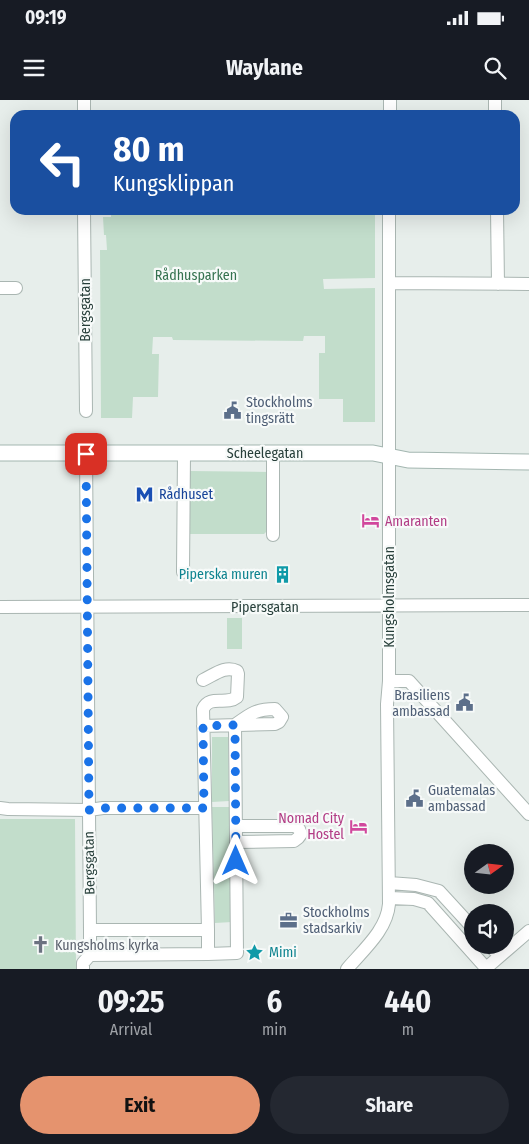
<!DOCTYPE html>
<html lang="en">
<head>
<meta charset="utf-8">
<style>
	:root { --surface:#171b24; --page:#242831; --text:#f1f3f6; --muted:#9ea1a6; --accent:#e5936e }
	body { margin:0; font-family:"Fira Sans Condensed",sans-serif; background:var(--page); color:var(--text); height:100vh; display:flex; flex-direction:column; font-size:19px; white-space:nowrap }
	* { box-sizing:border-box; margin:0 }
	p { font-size:16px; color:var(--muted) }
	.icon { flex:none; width:28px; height:28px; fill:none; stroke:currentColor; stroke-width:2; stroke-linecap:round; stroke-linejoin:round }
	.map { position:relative; height:869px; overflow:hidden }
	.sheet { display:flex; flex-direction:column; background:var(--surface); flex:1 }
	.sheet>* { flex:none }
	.guide { position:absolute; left:10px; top:10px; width:510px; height:105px; border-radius:15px; box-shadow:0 5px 20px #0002; background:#1a4fa0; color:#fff; overflow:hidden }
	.needle { width:32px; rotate:75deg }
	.fabs { position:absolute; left:464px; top:744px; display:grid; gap:10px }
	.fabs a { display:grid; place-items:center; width:50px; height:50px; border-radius:50%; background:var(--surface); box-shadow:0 5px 20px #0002; font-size:25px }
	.pin { position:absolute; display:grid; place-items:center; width:42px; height:42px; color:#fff; margin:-21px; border-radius:10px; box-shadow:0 2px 8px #0006 }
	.me { position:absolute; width:55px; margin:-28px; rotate:0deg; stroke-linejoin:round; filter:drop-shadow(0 0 4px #0008) }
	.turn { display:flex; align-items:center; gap:18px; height:105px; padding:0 20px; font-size:22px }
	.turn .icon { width:65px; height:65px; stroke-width:2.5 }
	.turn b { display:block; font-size:35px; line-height:42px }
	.eta { display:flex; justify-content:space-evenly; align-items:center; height:85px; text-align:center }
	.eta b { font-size:30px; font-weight:700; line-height:35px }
	.action { display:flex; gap:10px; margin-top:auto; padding:10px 20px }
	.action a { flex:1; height:58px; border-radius:30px; background:var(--accent); color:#111; font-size:20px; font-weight:700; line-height:58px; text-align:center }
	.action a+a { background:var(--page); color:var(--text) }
	.status { display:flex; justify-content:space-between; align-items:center; height:35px; padding:0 25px; background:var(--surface); direction:ltr }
	.status svg { height:14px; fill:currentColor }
	header { display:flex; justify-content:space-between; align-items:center; height:65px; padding:0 20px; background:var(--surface); font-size:22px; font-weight:700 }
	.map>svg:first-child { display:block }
	.green { fill:#c2ddcb }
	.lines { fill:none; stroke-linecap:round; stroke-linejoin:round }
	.street-casing { stroke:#aab6b2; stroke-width:14 }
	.secondary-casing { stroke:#a3b6b0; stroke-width:17 }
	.street { stroke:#fff; stroke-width:12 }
	.secondary { stroke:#fff; stroke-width:15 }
	.route { stroke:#1a73e8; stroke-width:9; stroke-dasharray:0 16.2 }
	.labels { text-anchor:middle; stroke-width:4.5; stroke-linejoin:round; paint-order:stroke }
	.park-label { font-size:14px; fill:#357250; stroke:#f7faf9 }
	.street-label { font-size:14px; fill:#273f3a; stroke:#f7faf9 }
	.service-label { font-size:14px; fill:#4e5e75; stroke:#f7faf9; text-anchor:start }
	.transit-label { font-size:14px; fill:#164399; stroke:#f7faf9; text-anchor:start }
	.hotel-label { font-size:14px; fill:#b23c85; stroke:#f7faf9; text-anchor:start }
	.culture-label { font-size:14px; fill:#0d838f; stroke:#f7faf9; text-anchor:end }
	.worship-label { font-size:14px; fill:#5b616d; stroke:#f7faf9; text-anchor:start }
</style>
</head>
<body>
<div class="status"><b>09:19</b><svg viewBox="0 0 49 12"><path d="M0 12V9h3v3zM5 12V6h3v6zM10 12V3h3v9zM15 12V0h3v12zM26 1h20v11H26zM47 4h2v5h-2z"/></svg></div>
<header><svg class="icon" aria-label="menu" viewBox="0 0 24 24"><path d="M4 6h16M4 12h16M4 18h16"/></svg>Waylane<svg class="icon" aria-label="search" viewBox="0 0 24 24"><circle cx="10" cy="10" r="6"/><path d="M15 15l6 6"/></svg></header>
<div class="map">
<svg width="529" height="869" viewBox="0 0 529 869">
	<rect width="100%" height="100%" fill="#e7eeeb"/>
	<path class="green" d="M111,110L272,112V110H375V178L323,179L324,189L375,188V322H343V299H319V253H325V236H304L303,241L173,240L172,237H153L152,254H159L158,297H133L132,318H101L100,150H107L106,135H104L103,117H111Z
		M189,371L269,372V429L264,434H189Z
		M227,518H242V549H227Z
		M212,637H228L229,701L212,702Z
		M212,707H229L232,822L215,823Z
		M0,719H75L76,869H0Z"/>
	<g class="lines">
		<defs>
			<path id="street" d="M84,0V15
				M495,0V15
				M390,15V0
				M84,110L86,311
				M497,110L498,184
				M390,183L529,184
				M0,188H16
				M273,353V435
				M183,472L184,354
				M0,507L529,505
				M203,580C214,575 225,565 237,571L238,574L237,597C226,606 210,594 203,609L208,830
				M389,581H409L529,714
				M203,626L275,624L279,622L282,617L275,609C256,609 250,614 235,625
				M0,708L8,709L89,710L103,708H205
				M236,726H295L299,729L301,734L298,738L294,741L236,742
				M389,783L416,785L439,791L472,827
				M390,798L414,799L428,803L486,868
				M489,845L500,856
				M208,854L237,853L235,625
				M90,855L208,854V830H90
				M83,869V863L90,855V830L86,354
				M347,869C363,850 387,830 389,804L387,604L389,581V110
				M485,869L529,831"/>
			<path id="secondary" d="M0,353H373L408,360L529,362"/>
		</defs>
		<use href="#street" class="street-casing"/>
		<use href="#secondary" class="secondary-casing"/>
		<use href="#street" class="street"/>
		<use href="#secondary" class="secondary"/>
	</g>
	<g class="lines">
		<path class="route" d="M86,354L89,710L103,708H204L203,626L235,625L236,761"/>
	</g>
	<defs>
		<symbol id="civic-bare" viewBox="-9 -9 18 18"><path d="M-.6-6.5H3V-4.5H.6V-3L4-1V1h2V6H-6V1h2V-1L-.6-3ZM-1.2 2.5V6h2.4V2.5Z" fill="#5c6f8a" stroke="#f7faf9" stroke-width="2.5" paint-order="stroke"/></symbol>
		<symbol id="metro-bare" viewBox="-9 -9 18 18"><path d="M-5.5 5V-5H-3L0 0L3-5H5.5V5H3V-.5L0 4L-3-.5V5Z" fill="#1a4fb4" stroke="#f7faf9" stroke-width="2.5" paint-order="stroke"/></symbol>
		<symbol id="hotel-bare" viewBox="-9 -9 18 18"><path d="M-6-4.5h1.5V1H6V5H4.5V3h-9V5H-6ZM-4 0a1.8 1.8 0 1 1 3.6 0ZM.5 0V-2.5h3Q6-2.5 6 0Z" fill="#d1479c" stroke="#f7faf9" stroke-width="2.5" paint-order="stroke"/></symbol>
		<symbol id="building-bare" viewBox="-9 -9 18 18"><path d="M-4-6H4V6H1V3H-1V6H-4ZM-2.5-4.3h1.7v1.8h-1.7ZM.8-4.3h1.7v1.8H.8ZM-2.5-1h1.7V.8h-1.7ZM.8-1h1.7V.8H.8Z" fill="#0f9aa8" stroke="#f7faf9" stroke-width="2.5" paint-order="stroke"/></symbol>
		<symbol id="office-bare" viewBox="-9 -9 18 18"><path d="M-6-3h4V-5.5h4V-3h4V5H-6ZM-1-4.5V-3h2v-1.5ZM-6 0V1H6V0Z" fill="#5c6f8a" stroke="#f7faf9" stroke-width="2.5" paint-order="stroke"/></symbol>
		<symbol id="church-bare" viewBox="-9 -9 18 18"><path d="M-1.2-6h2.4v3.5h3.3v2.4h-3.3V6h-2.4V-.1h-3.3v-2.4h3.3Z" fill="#6b7280" stroke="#f7faf9" stroke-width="2.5" paint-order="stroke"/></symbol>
		<symbol id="sight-bare" viewBox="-9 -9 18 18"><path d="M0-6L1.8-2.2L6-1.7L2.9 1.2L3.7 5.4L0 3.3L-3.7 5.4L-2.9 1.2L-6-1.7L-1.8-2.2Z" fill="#0f9aa8" stroke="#f7faf9" stroke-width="2.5" paint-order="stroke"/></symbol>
	</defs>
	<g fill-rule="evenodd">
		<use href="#civic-bare" x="220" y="298" width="25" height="25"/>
		<use href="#metro-bare" x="132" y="382" width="25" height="25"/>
		<use href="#hotel-bare" x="358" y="408" width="25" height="25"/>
		<use href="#building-bare" x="270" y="462" width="25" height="25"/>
		<use href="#civic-bare" x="452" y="590" width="25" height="25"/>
		<use href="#civic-bare" x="402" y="686" width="25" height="25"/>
		<use href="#hotel-bare" x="346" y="714" width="25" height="25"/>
		<use href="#office-bare" x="276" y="808" width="25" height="25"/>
		<use href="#church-bare" x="28" y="832" width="25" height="25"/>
		<use href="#sight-bare" x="242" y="840" width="25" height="25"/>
	</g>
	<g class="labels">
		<g class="park-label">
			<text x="196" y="180">Rådhusparken</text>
		</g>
		<g class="street-label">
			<text transform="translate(85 210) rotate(-90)" y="5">Bergsgatan</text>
			<text x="265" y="358">Scheelegatan</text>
			<text transform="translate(389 497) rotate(-90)" y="5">Kungsholmsgatan</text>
			<text x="265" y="512">Pipersgatan</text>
			<text transform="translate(89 763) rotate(-91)" y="5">Bergsgatan</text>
		</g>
		<g class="service-label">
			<text x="246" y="307">Stockholms<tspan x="246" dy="16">tingsrätt</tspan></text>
			<text x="450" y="600" text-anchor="end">Brasiliens<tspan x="450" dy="16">ambassad</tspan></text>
			<text x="428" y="695">Guatemalas<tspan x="428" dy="16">ambassad</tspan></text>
			<text x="303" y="817">Stockholms<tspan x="303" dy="16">stadsarkiv</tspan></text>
		</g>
		<g class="transit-label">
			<text x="159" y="399">Rådhuset</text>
		</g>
		<g class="hotel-label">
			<text x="385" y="426">Amaranten</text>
			<text x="344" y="723" text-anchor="end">Nomad City<tspan x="344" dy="16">Hostel</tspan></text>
		</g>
		<g class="culture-label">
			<text x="268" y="479">Piperska muren</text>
			<text x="269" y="857" text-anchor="start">Mimi</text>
		</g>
		<g class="worship-label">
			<text x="55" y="850">Kungsholms kyrka</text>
		</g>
	</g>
</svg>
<div class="fabs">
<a><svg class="needle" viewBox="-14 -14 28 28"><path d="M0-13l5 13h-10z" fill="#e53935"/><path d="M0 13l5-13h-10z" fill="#9ea1a6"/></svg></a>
<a><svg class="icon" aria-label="sound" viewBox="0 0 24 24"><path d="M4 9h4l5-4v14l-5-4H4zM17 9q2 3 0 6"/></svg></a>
</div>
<div class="pin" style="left:86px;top:354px;background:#d93025"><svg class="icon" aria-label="arrive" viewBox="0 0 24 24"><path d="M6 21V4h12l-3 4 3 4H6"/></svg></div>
<svg class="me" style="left:236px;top:761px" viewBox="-20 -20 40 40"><path d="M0-17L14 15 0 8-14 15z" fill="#1a73e8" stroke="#fff" stroke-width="4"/></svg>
<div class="guide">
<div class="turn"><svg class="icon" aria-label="left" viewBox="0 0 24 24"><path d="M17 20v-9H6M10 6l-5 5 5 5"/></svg><div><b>80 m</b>Kungsklippan</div></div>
</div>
</div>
<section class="sheet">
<div class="eta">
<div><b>09:25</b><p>Arrival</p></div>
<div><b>6</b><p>min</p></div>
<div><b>440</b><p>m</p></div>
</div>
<div class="action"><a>Exit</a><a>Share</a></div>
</section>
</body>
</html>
